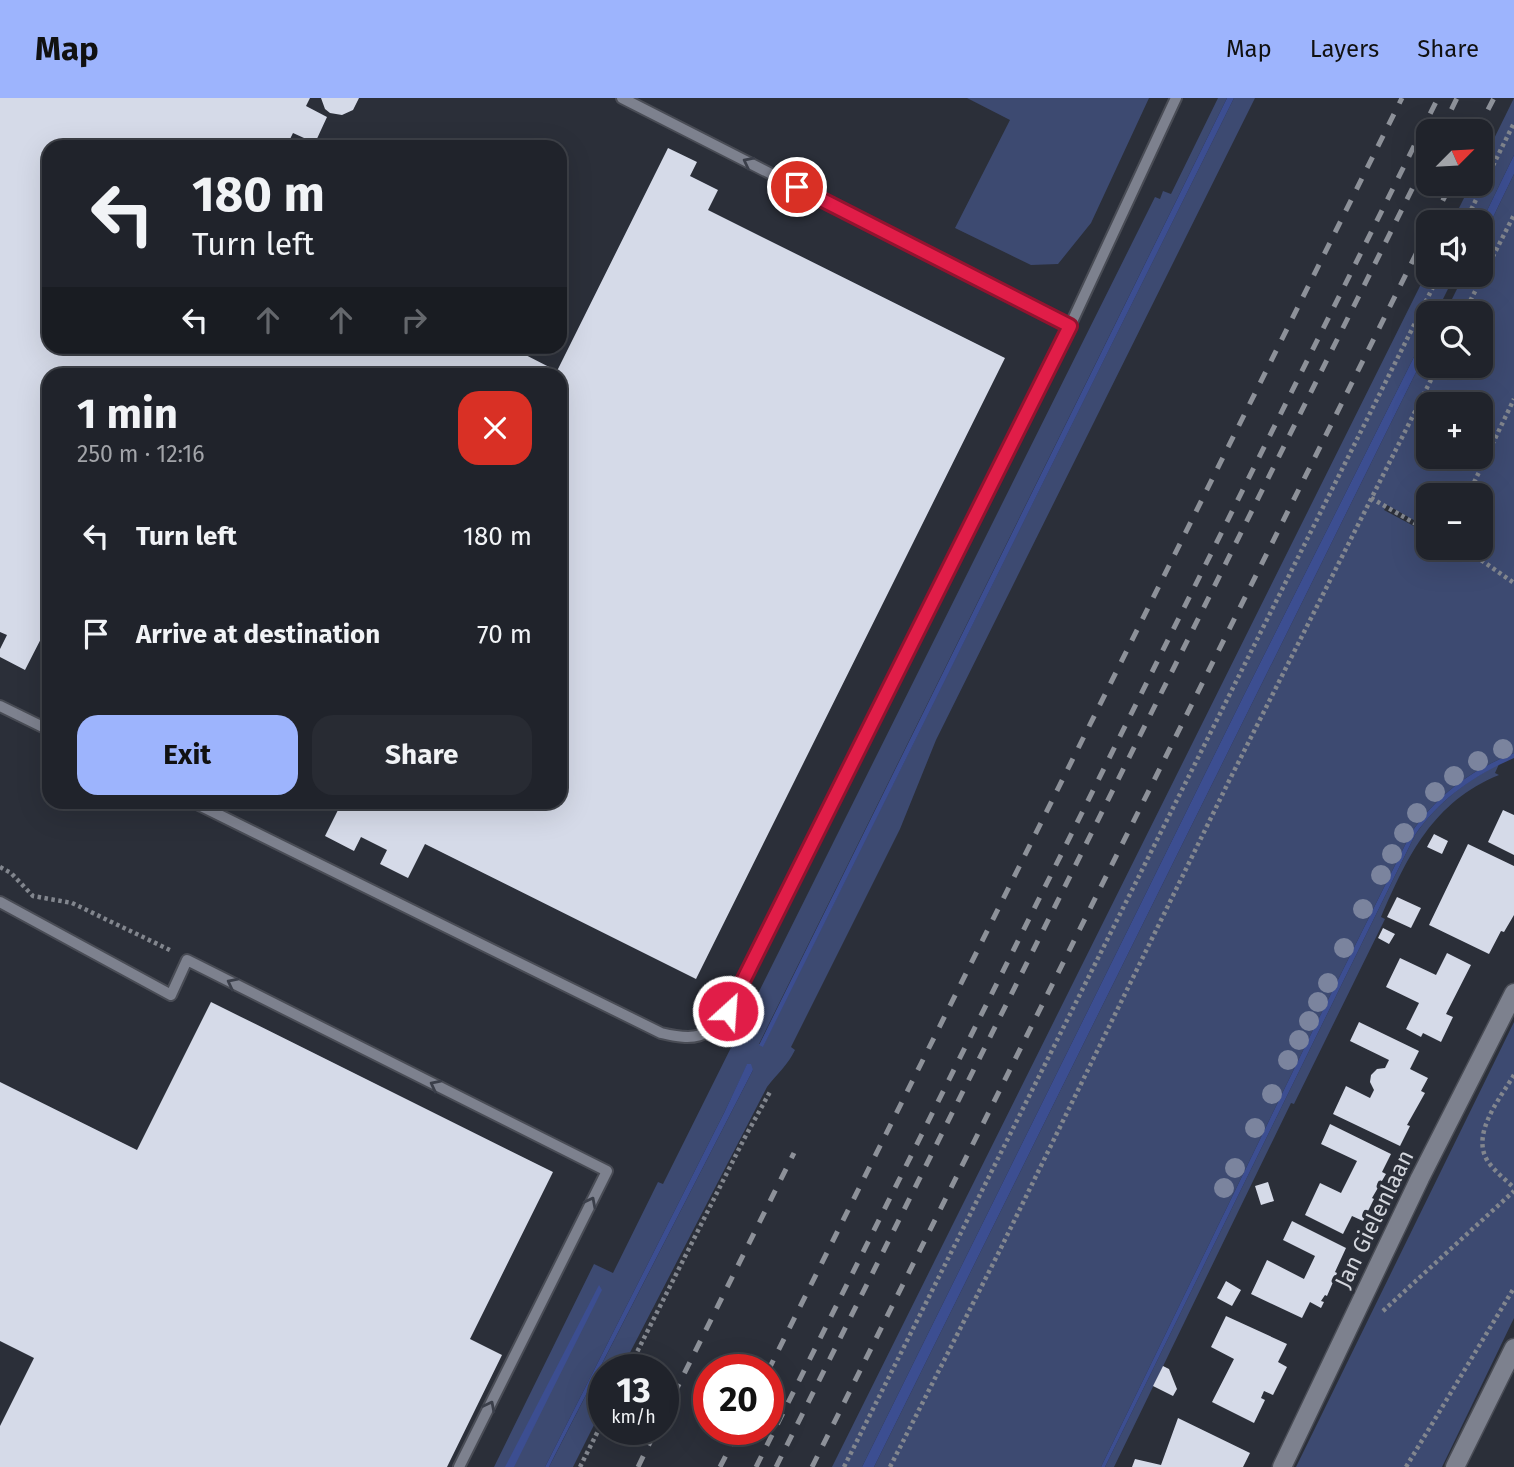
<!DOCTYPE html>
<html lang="en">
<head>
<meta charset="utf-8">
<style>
	:root { --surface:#20232b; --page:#282b33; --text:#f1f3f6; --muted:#a2a4a9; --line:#3d4047; --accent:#9db4fd }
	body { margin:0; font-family:"Fira Sans",sans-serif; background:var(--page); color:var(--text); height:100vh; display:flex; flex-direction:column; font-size:26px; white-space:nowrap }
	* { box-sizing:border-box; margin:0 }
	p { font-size:23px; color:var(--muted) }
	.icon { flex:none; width:38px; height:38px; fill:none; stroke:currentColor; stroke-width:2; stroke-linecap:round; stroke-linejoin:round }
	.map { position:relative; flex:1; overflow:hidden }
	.sheet { position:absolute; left:42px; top:270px; width:525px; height:441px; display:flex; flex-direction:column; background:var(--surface); border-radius:21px; box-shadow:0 7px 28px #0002,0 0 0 2px var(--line) }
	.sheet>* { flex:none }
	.guide { position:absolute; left:42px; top:42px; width:525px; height:214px; border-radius:21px; box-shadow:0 7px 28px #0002,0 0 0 2px var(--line); background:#20232b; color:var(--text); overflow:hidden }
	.needle { width:46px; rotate:66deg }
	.buttons { position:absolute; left:1416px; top:21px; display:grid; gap:14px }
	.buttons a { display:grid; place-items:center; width:77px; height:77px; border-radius:14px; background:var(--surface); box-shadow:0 7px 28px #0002,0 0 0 2px var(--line); font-size:35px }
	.speed { position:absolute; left:588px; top:1256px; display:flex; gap:14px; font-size:35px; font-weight:700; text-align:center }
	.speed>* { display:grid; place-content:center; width:91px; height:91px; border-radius:50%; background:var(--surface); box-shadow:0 7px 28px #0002,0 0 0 2px var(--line); line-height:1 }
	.speed small { font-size:18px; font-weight:400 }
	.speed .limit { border:10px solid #d22; background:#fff; color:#111 }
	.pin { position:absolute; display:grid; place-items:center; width:60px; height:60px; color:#fff; margin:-30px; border:4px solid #fff; border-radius:50%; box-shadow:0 2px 7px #0007 }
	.me { position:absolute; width:77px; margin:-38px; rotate:26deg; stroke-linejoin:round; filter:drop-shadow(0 0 5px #0008) }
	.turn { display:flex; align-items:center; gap:24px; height:147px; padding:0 35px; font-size:32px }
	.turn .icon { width:91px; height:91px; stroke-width:2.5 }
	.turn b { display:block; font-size:49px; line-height:60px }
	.lanes { display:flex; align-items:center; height:66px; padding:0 35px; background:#0003; justify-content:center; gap:35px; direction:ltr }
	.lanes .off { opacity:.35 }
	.round { display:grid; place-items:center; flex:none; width:74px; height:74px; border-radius:21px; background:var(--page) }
	.overview { display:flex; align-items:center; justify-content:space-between; height:119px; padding:0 35px }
	h1 { font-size:42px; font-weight:700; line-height:52px }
	.primary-button { display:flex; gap:14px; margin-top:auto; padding:14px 35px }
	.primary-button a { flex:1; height:80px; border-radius:21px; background:var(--accent); color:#111; font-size:28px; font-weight:700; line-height:80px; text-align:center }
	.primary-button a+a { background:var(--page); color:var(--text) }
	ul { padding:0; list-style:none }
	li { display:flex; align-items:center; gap:21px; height:98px; padding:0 35px }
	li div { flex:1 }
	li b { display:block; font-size:26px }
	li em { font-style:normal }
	header { display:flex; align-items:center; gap:42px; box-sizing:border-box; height:98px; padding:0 35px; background:var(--accent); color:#111 }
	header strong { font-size:33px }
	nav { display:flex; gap:38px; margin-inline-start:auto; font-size:24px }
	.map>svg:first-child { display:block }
	.green { fill:#3d4a71; fill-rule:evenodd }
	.water { fill:#3c4e91 }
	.building { fill:#d5dae8 }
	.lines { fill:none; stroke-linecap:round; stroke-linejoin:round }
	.service-casing { stroke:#494c55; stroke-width:14 }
	.minor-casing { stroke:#494c55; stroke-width:21 }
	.path { stroke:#82868e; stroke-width:4.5; stroke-dasharray:3.5 3.5; stroke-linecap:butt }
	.service { stroke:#7d818e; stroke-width:10 }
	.minor { stroke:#7d818e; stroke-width:18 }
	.rail { stroke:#8d9199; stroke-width:5; stroke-dasharray:12 12; stroke-linecap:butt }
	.tree { fill:#7b849e }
	.oneway { stroke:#3b3f4a }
	.route-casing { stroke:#92132f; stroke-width:18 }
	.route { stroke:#e11d48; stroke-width:12 }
	.labels { text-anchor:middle; stroke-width:7; stroke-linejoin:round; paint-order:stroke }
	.street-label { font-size:23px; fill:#d3d6dd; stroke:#2b2f39 }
</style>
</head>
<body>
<header>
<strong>Map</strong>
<nav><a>Map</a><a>Layers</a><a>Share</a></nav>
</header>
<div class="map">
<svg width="1514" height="1369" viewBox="0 0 1514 1369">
	<rect width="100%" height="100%" fill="#2b2f39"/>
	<path class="green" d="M967,0H1149L1091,125L1058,166L1031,167L955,130L1010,22Z
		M1218,0H1227L759,946L763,948L1234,0H1255L936,642L900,731L791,949L795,952C788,967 777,976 767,989L621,1272H604V1307L573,1369H549L753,972L747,967L724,1015L545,1369H494L594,1166L613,1175L658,1084L663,1086L1155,99L1160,101L1163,93L1171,96Z
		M1514,0V57L1481,125L1452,124L1471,86H1480L1481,67Z
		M1514,76V655C1471,672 1438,696 1411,735L1311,936L1101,1369H874L1428,250V268H1480V215H1445L1464,177H1480L1481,144ZM1428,306H1480V359H1428ZM1428,397H1480V450H1428V430L1425,434L1384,412L1387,407L1428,430Z
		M1428,172V177H1455L1436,215H1428V231L1244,597L862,1369H832Z
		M1499,666L1495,675L1499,677C1433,704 1408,757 1381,819L1385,821L1294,1006L1291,1005L1114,1369H1105L1415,737C1437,705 1465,684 1499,666Z
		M1514,924V1220L1442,1369H1296Z"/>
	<path class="water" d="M1227,0H1234L763,949L759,947Z
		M1514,57V76L1481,144V125Z
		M1428,231V250L874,1369H862L1244,597Z
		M1514,655V660C1473,678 1440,701 1415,737L1105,1369H1101L1311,936L1411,735C1438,696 1471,672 1514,655Z
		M747,966H751L753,972L555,1357L549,1369H545L724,1015Z
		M599,1187L602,1192L514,1369H505Z"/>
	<path class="building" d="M0,0H310L306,8L327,19L315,45L293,35L286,49H49V248H508L557,273L668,50L697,64L690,78L718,92L708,112L1005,260L696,881L425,746L408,780L380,766L387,752L361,739L354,753L325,738L342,704H560V276H49V525L25,572L0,559V551L7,537L0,534Z
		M321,0H359L353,12L342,17L330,15L325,11Z
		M1503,712L1514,717V757L1488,744Z
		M1434,736L1448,743L1442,756L1427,749Z
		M1468,746L1514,768V817L1504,834L1501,833L1489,856L1429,827Z
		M1397,799L1421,810L1411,830L1387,819Z
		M1383,830L1395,836L1389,846L1378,840Z
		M1447,855L1471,867L1446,916L1453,919L1441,944L1423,935L1421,939L1406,931L1419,905L1386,889L1400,860L1436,877Z
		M211,904L553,1074L470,1241L502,1257L447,1369H0V1328L34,1260L0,1243V984L137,1052Z
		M1359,924L1419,953L1410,971L1428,980L1421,993L1425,995L1407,1027L1410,1028L1400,1048L1333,1016L1346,988L1370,1000L1374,992L1370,984L1371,977L1377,971L1385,970L1389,962L1350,943Z
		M1330,1026L1391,1056L1382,1074L1386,1076L1372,1100L1374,1101L1363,1123L1352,1118L1343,1136L1305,1117L1320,1085L1341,1095L1357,1063L1321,1046Z
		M1268,1084L1274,1103L1261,1107L1255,1088Z
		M1292,1123L1346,1150L1335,1174L1337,1175L1327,1198L1325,1197L1321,1203L1324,1204L1321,1210L1310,1204L1302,1220L1251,1196L1267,1162L1304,1181L1315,1158L1283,1142Z
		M1226,1183L1241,1192L1232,1208L1217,1200Z
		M1226,1218L1287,1246L1278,1264L1287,1269L1273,1297L1264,1293L1261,1300L1265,1302L1254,1325L1212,1304L1234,1261L1211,1249Z
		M1163,1268L1169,1271L1177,1291L1173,1298L1153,1288Z
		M1178,1320L1250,1355L1243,1369H1132L1135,1361L1161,1367Z"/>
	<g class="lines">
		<defs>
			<path id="service" d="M622,0L1070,228
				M0,608L49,632
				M193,704L661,935C695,943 706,941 728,913L1070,228L1176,0
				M0,804L171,897L187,862L607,1073L459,1369"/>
			<path id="minor" d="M1282,1369L1420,1080L1514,895
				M1455,1369L1514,1250"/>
		</defs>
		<use href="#service" class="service-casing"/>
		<use href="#minor" class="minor-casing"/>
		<path class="path" d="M1465,124L1514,25
			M1464,215L1514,117
			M1468,397L1514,301
			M1371,400L1428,433
			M1464,450L1514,485
			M0,769L11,775L33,798L72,805L172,853
			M1514,977C1501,999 1471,1035 1487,1062C1493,1072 1506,1082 1514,1090
			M1383,1213L1514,1093
			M628,1272L744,1041L771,992
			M580,1369L604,1321
			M844,1369L1439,177
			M890,1369L997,1158L1228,685L1438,268
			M1406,1369L1514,1190"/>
		<use href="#service" class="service"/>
		<use href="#minor" class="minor"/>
		<path class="rail" d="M1441,33L1457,0
			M1477,33L1494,0
			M1432,124L1451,86
			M768,1273L1402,0
			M663,1318L794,1055
			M638,1369L656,1332
			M720,1369L739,1332
			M756,1369L1438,0
			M776,1369L1428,59
			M812,1369L1428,132"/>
	</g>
	<g class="tree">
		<circle cx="1503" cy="651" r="10"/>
		<circle cx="1478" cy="663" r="10"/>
		<circle cx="1454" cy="678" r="10"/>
		<circle cx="1435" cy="694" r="10"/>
		<circle cx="1417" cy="715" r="10"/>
		<circle cx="1404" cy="735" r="10"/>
		<circle cx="1392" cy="756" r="10"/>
		<circle cx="1381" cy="777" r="10"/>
		<circle cx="1363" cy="811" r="10"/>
		<circle cx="1344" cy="850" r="10"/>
		<circle cx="1328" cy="885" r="10"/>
		<circle cx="1318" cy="904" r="10"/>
		<circle cx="1309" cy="923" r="10"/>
		<circle cx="1299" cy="942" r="10"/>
		<circle cx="1288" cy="962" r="10"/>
		<circle cx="1272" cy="996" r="10"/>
		<circle cx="1255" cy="1030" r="10"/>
		<circle cx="1235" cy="1070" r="10"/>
		<circle cx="1224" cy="1090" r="10"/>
	</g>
	<defs><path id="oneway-chevron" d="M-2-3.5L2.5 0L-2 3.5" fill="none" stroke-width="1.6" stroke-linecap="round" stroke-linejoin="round" transform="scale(1.75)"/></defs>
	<g class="oneway">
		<use href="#oneway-chevron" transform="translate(748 64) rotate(-153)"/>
		<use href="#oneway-chevron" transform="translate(232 885) rotate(-153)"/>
		<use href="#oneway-chevron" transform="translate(435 987) rotate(-153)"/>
		<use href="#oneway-chevron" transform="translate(591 1104) rotate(-63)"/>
		<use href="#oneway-chevron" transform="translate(490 1308) rotate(-63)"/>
	</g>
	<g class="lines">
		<defs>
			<path id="route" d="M728,913L1070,228L797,89"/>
		</defs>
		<use href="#route" class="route-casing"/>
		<use href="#route" class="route"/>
	</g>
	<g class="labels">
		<g class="street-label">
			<text transform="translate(1374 1121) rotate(-64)" y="8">Jan Gielenlaan</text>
		</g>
	</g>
</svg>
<div class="buttons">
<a><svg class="needle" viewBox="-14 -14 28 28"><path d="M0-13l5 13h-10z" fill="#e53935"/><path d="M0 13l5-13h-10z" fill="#a2a4a9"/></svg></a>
<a><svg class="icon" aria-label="sound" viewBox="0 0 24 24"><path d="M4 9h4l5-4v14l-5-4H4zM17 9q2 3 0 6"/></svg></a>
<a><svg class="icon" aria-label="search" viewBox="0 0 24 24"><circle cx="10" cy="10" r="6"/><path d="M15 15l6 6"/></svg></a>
<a>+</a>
<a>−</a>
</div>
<div class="speed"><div>13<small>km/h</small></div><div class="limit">20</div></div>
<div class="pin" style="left:797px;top:89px;background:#d93025"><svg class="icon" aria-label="arrive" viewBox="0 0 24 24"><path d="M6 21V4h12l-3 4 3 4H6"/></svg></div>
<svg class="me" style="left:728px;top:913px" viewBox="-20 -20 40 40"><circle r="17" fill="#e11d48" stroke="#fff" stroke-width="3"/><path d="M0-11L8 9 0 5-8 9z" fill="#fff"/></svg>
<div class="guide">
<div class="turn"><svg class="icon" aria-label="left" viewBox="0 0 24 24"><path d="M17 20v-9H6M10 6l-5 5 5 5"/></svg><div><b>180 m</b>Turn left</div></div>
<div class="lanes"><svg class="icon" aria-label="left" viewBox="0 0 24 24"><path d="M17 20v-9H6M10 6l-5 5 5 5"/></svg><svg class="icon off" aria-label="ahead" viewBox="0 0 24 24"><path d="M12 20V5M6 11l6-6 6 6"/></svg><svg class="icon off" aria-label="ahead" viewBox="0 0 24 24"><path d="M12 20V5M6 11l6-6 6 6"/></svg><svg class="icon off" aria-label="right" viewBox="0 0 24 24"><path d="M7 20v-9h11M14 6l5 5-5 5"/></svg></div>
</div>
<section class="sheet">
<div class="overview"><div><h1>1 min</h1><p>250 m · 12:16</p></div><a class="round" style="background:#d93025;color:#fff"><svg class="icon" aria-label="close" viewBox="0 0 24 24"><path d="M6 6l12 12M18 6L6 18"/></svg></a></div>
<ul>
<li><svg class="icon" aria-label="left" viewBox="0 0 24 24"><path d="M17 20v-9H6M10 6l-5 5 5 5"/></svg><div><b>Turn left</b></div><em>180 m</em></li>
<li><svg class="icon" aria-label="arrive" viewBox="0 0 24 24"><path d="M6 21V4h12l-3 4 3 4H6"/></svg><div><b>Arrive at destination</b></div><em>70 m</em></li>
</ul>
<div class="primary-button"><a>Exit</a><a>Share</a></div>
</section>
</div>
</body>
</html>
